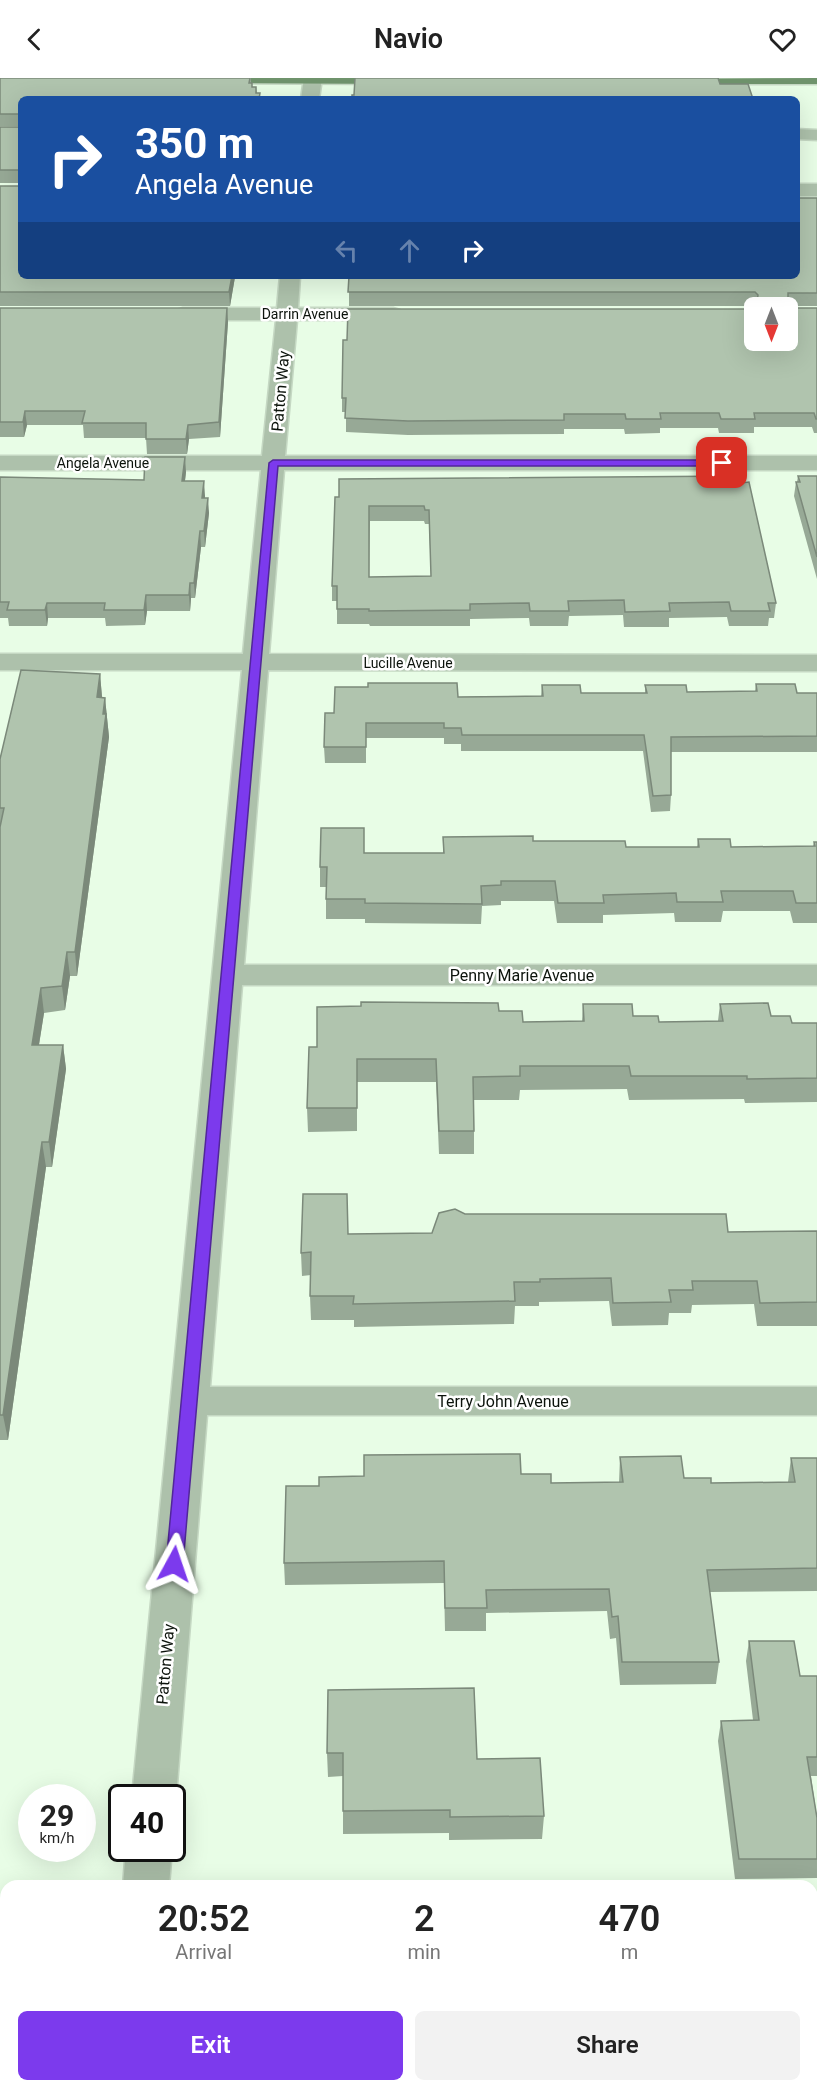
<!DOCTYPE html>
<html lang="en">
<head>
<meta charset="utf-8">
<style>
	:root { --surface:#fff; --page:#f2f2f2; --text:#222; --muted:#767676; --accent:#7c3aed }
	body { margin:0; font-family:Roboto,sans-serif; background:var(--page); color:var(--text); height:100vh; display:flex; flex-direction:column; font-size:22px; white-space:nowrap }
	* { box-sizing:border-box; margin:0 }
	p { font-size:20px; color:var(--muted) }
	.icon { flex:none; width:33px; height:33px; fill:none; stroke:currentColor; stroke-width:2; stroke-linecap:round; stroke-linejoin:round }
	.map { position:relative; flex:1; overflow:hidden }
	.sheet { position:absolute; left:0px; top:1802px; width:818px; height:212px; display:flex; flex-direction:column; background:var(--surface); border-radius:18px 18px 0 0; box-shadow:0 6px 24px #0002 }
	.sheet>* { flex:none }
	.guide { position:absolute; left:18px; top:18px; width:782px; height:183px; border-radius:9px; box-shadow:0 6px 24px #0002; background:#1a4fa0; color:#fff; overflow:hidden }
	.needle { width:39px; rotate:180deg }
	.buttons { position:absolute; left:744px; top:219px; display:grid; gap:12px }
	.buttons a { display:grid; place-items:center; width:54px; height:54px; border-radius:9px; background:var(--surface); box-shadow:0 6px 24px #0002; font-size:30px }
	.speed { position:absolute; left:18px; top:1706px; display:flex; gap:12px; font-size:30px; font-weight:700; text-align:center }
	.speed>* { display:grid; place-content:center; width:78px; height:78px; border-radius:50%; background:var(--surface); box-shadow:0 6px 24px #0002; line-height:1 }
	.speed small { font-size:15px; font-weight:400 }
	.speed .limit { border:3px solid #111; border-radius:9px; background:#fff; color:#111 }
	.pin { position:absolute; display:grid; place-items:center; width:51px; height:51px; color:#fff; margin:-26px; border-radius:12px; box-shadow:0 3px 9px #0006 }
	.me { position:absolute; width:66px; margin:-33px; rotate:5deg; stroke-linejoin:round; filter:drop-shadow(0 0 4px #0008) }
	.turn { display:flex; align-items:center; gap:21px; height:126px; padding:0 18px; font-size:27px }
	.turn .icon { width:78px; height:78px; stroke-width:2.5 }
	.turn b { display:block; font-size:42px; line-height:51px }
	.lanes { display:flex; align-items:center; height:57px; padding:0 18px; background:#0003; justify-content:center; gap:30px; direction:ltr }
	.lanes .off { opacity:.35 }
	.eta { display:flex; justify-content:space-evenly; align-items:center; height:102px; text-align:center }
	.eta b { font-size:36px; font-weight:600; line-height:42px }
	.action { display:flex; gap:12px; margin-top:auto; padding:12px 18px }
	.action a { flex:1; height:69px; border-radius:9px; background:var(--accent); color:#fff; font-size:24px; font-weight:600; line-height:69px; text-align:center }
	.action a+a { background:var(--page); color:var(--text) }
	header { display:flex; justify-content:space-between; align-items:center; height:78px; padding:0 18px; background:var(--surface); font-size:27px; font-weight:600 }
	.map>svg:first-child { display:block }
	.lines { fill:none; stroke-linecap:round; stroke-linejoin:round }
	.minor-casing { stroke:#c5d8c3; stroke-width:3 }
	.major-casing { stroke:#c5d8c3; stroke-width:3 }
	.minor { fill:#adc1ab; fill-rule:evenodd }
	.major { fill:#6f936c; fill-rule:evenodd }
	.wall { fill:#97a996; fill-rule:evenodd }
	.shaded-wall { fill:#7b897a }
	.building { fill:#b0c4ae; stroke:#7b897a; stroke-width:1.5; fill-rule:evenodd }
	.route { fill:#7c3aed; stroke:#51269a; stroke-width:1.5 }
	.labels { text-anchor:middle; stroke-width:5; stroke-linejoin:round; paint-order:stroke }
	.far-street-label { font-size:14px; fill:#0c130c; stroke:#fff }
	.street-label { font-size:16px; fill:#0c130c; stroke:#fff }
</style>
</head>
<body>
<header><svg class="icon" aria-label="back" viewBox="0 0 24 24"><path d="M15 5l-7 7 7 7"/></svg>Navio<svg class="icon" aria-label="heart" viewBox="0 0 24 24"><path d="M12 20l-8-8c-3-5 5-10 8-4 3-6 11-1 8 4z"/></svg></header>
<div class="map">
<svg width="817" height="2012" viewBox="0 0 817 2012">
	<rect width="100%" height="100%" fill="#e8fde6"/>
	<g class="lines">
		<defs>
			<path id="minor" d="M304,0H322L319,21H301Z
				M796,51L817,52V62L796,61Z
				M796,106H817V118H796Z
				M280,198H300L298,230H393L400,232L403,236L400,240L393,242H297L285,378H817V392H284L269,576L817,577V593L268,592L244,887H817V907H242L210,1309H817V1337H207L176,1719L172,1727V1719H132L242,592H0V576H243L261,392H0V378H262L276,242H183L176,240L173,236L176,232L183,230H277Z
				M126,1770H172L169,1808H123Z
				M104,2007H152L151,2012H103Z"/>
			<path id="major" d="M197,0H408L409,1L400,6L206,5Z
				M817,0V6H674L665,1Z"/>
		</defs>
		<use href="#minor" class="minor-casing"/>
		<use href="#major" class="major-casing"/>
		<use href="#minor" class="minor"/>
		<use href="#major" class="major"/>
	</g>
	<path class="wall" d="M0,0H251V5L252,9H256L257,15L21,48H0Z
		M0,49H21V105H0Z
		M0,108L21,198H241V199H235L230,228H0Z
		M817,120V228H788V230H817V355H814L812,349H754V355H719L718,350H660V355L625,356L624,351H564V356L408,357L346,354V334H342V320L754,262L756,230L754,228H349V198Z
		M0,230H227L228,244L220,359L189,361L187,376H147L146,360H84L83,347H27L24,359H0Z
		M186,394L185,403L205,418V420L209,435L205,469H201L195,520H191L190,533H147L145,547L106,548L105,540H48L47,548H9L8,540H0V399L144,402Z
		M798,398H817V501L794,418L796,404H797Z
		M339,401L776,525L774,540H769L768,548H729L727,539L669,540V549H624L623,537L569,538L568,548H530L529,540L470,541V548H370L369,546H337V523H332V508L339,419ZM370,443H424L425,446H429L431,498L369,499Z
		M100,596L102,619L105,620L109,659L77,898H70L65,932L44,935L39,967H63L66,991L52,1089H46L8,1362H0V681Z
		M756,606L797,615H817V674H671V717L670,733L651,734L643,673H461V666H444V660H366V685H325L324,669L334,635L458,619L541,618L542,607L581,615H645V607L687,614L755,613Z
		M443,759L626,769H697L698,761L731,769L813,768L814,764H817V845H793L790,833H723L721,844H675L674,835L603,837V845H557L554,823H501V827L482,828L481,846L365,845V841H326V809H320V789L364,775H443Z
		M583,926L659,944L718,943L720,926L771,938L792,945H817V1024L745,1025L744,1021L629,1022L627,1011L520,1012L519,1022H474V1076H439L436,1004H357V1053L308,1054L307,1030L317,969L499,933L523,944L582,943Z
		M465,1136L728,1154L817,1153V1248H757L754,1226L692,1227L691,1235H669L668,1247L612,1248L609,1223L539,1224V1228H515L514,1246L354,1249V1242H311L310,1218L311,1197L302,1198L301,1175L432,1155Z
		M620,1379L684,1400L711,1405L788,1404L791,1380H817V1513L710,1514L719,1584L716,1606L620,1607L616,1560L610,1561L607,1533L486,1535V1553H445L444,1505L285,1507L284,1485L319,1408L521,1396L551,1405H619Z
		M749,1563L800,1598H817V1698H811L817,1740V1800L735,1801L718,1663L721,1643L753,1642L746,1583Z
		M328,1612L477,1681L544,1738L542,1761L449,1762V1755L343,1756V1698L328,1699L327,1675Z
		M812,1894L817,1933V2012H730L729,2007H812Z"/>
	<path class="shaded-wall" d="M232,198H235V199L230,228L229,214Z
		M227,230L228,244L220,359L219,344Z
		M25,333L27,347L24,359L23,344Z
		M188,347L189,361L187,376L186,361Z
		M185,379L186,394L183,418L182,403Z
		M204,403L205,418L203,435L202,420Z
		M208,420L209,435L205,469L204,453Z
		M200,453L201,469L195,520L194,505Z
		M190,505L191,520L190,533L189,517Z
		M146,517L147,533L145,547L144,532Z
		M47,525L48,540L47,548L45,532Z
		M100,596L102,619H97Z
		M105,620L109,659L77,898L75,874Z
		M67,874L70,898L65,932L62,908Z
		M41,910L44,935L35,991L32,967Z
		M63,967L66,991L52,1089L49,1064Z
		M42,1064L46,1089L8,1362L3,1337Z"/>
	<path class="building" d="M0,0H250L249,5H252V9H256V15H260L259,21H21V36H0Z
		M355,0H718L720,6H748L753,21H352V17H354Z
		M0,49H21V92H0Z
		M0,108H21V198H232L229,214H0Z
		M796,120H817V215H788V230H817V341H816L814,335H754L755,341H721L719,335H660L661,341H626L625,336H564V342L408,343L345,340L346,320H342L343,262H347L348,231H754V262H788V230H756L758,217L755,214H348L349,198H796Z
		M0,230H227L219,344L188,347L186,361H146V345H82L85,333H25L23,344H0Z
		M145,379H185L182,403H204L202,420H208L204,453H200L194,505H190L189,517H146L144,532H104L105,525H47L45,532H7L9,524H0V399L144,402Z
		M740,398L741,405L749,404L776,525H768L770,533H731L729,524L669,525L670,533L625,534L624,522L568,523L569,533H530L529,525L470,526V532L369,533V531H337V508H332L335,419H339V401ZM369,428H424L425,432H429L431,498L369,499Z
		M798,398H817V479L796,404H800Z
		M21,592L100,596L97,619L105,620L103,636H106L75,874H67L62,908L41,910L32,967H63L49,1064H42L3,1337H0V749L4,730H0V681Z
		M368,605H457L458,619L543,618L542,607H580L581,615H647L645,607H686L687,614L757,613L756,606H795L797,615H817V658L671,659V717L653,718L644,657H462L461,650H444V645H366V669H324L325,635H334L335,609H368Z
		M321,750H364V775H444L443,759L533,758V763H625L626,769H699L698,761H730L731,769L815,768L814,764H817V825H796L793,813H721L723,824H677L676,815L603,817L604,825H558L555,803H501V807L481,808L482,826L365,825V821H326L327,789H320Z
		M361,924L498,925L499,933H522L523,944L584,943L583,926H632L633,938H658L659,944L723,943L720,926L768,925L771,938H790L792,945H817V1000L747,1001V998H631L629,988H520V998L473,999L474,1053H439L436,981H357V1030H307L309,969H317V929L361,928Z
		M303,1116H347L348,1156L432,1155L439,1135L455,1131L465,1136H726L728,1154L817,1153V1224L760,1225L757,1203H692L693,1212H669L671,1224L613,1225L611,1200L540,1201V1204H514L515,1223L353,1226L354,1218H310L311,1174L301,1175Z
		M520,1376L521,1396H551V1405L623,1404L620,1379L681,1378L684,1400H711V1405L795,1404L791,1380H817V1490L707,1492L719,1584H622L618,1538L612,1539L609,1511L486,1512L487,1530H445L444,1483L284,1485L286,1408H319V1399L364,1398V1377Z
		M749,1563H794L800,1598H817V1679H807L817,1740V1781H739L721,1643L759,1642Z
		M474,1610L477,1681L540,1680L544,1738L450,1739V1732L343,1733V1675H327L328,1612Z
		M812,1894L817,1933V2005H812Z
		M230,2007H479L480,2012H230Z"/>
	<path class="route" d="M273,382H722L727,385L722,388H278L183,1486L180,1491H169L166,1486L269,385Z"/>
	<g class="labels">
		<g class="far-street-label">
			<text x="305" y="241">Darrin Avenue</text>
			<text x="103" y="390">Angela Avenue</text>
			<text x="408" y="590">Lucille Avenue</text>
		</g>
		<g class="street-label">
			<text transform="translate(280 313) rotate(-85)" y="6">Patton Way</text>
			<text x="522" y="903">Penny Marie Avenue</text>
			<text x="503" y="1329">Terry John Avenue</text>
			<text transform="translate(165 1586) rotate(-85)" y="6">Patton Way</text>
		</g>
	</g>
</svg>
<div class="buttons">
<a><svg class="needle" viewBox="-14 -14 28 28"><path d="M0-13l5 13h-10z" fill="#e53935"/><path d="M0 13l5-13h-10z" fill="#767676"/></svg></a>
</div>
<div class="speed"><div>29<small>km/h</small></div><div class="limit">40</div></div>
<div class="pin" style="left:722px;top:385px;background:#d93025"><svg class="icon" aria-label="arrive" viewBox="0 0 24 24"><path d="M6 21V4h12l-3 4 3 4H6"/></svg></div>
<svg class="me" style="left:174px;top:1486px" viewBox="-20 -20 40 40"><path d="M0-17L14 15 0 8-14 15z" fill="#7c3aed" stroke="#fff" stroke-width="4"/></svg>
<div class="guide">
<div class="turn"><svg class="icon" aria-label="right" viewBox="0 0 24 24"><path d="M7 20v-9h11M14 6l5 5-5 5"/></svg><div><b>350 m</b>Angela Avenue</div></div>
<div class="lanes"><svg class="icon off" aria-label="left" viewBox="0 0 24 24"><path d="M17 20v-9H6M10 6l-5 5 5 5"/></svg><svg class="icon off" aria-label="ahead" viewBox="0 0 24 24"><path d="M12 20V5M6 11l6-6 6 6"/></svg><svg class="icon" aria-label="right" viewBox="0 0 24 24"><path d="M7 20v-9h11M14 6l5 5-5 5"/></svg></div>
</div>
<section class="sheet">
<div class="eta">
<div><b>20:52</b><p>Arrival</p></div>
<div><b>2</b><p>min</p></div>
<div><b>470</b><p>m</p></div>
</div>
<div class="action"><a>Exit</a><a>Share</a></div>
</section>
</div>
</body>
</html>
